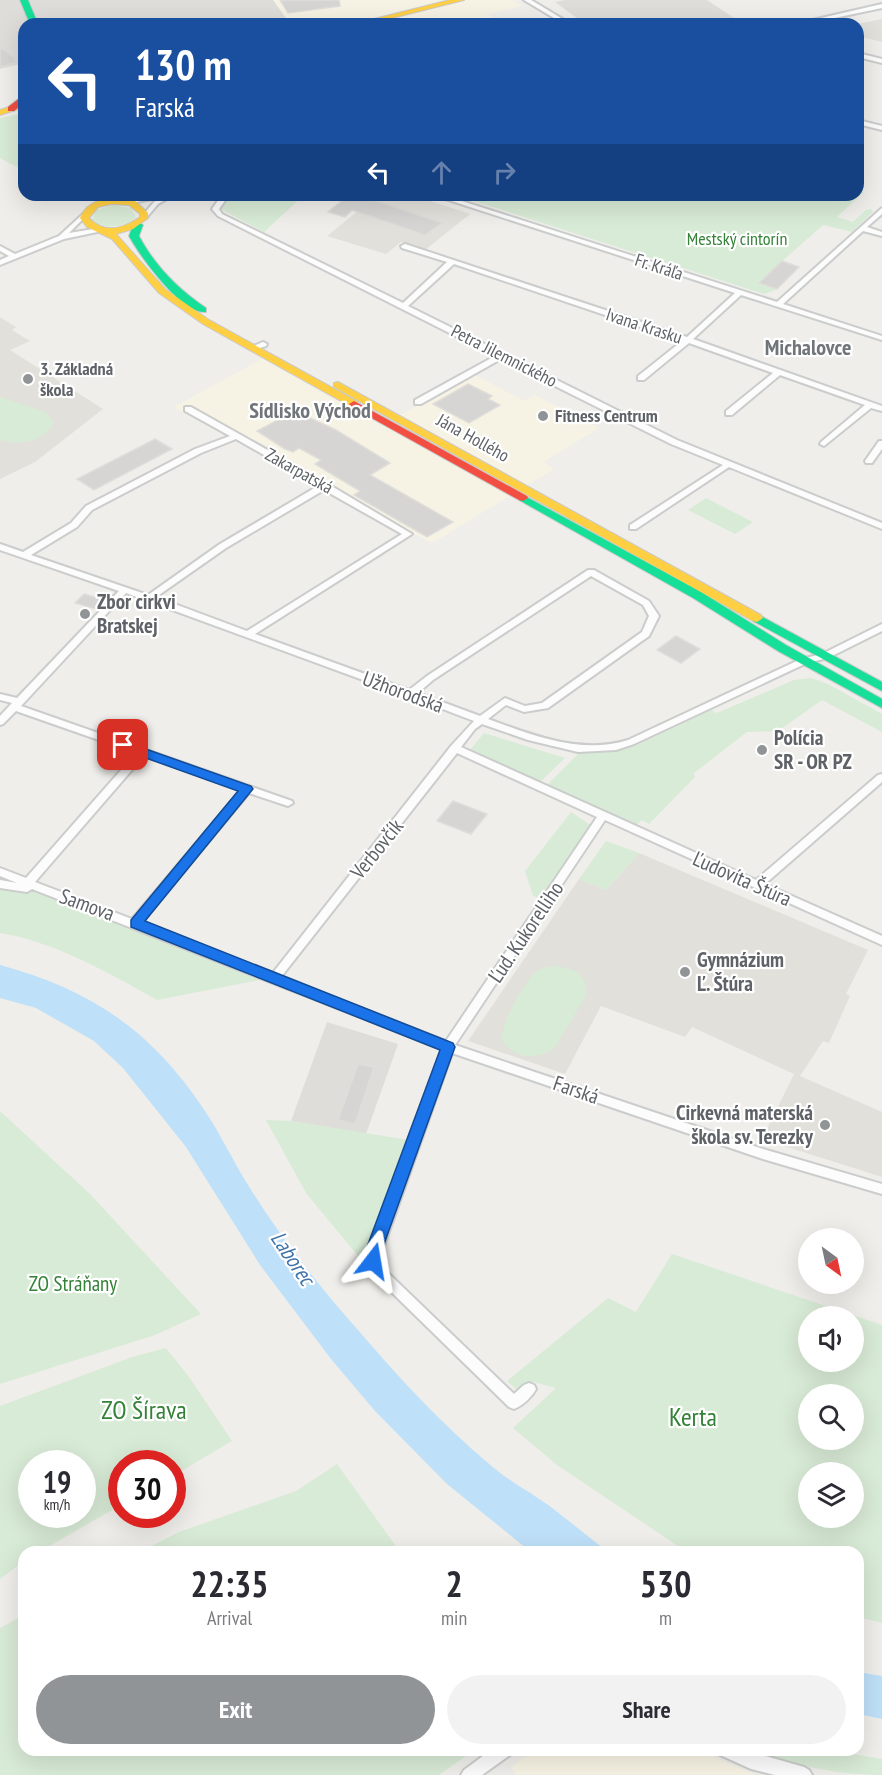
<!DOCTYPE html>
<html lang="en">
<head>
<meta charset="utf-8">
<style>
	:root { --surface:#fff; --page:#f2f2f3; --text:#2b2b33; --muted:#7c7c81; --accent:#919496 }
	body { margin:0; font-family:"PT Sans Narrow",sans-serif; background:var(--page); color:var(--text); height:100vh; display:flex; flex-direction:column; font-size:22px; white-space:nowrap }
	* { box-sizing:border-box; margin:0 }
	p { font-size:20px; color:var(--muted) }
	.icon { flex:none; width:33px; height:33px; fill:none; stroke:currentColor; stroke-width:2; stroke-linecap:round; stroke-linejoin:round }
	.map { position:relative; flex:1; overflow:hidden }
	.side { position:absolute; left:18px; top:1546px; width:846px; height:210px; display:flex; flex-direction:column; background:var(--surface); border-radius:18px; box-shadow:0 6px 24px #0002 }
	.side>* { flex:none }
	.hud { position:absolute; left:18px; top:18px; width:846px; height:183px; border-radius:18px; box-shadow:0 6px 24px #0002; background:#1a4fa0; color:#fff; overflow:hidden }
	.needle { width:39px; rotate:147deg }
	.fabs { position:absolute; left:798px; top:1228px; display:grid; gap:12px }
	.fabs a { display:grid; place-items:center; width:66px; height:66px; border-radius:50%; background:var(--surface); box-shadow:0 6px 24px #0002; font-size:30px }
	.speed { position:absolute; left:18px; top:1450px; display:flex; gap:12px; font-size:30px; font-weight:700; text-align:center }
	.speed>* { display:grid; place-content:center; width:78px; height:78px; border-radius:50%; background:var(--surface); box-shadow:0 6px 24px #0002; line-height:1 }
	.speed small { font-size:15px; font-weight:400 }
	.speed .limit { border:9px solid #d22; background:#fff; color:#111 }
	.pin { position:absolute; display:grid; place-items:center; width:51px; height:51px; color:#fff; margin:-26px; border-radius:12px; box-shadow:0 3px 9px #0006 }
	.me { position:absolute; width:66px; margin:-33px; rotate:14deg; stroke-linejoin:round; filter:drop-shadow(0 0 4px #0008) }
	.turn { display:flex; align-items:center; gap:21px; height:126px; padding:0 18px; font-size:27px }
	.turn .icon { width:78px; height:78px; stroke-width:2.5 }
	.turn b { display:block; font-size:42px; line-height:51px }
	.lanes { display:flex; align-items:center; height:57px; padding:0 18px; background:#0003; justify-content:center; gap:30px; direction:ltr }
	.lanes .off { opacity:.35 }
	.eta { display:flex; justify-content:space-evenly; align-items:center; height:102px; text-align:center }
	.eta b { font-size:36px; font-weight:700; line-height:42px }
	.action { display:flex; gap:12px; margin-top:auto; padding:12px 18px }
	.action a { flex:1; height:69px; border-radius:36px; background:var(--accent); color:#fff; font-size:24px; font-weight:700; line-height:69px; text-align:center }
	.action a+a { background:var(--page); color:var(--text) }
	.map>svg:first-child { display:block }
	.commercial { fill:#f7f3e4 }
	.industrial { fill:#dfddda }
	.education { fill:#e2e0da }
	.green { fill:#d8ebd6; fill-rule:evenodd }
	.water { fill:#bfe0f9 }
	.building { fill:#d6d5d3; stroke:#deddd9; stroke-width:1.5 }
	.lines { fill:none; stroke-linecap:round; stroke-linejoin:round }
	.street-casing { stroke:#cbcccc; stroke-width:4 }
	.fast-casing { stroke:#cacacb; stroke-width:2 }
	.slow-casing { stroke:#cacacb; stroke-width:2 }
	.jam-casing { stroke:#cacacb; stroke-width:2 }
	.street { fill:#fdfcfc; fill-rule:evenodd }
	.fast { fill:#16e098; fill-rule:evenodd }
	.slow { fill:#ffcf43; fill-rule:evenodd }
	.jam { fill:#f24e42; fill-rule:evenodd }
	.route { fill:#1a73e8; stroke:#114b97; stroke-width:1.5 }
	.poi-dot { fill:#919496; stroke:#fff; stroke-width:2 }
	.labels { text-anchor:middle; stroke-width:4.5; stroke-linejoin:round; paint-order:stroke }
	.far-park-label { font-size:18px; fill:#348238; stroke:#fff }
	.far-street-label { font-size:18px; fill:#5f6368; stroke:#fff }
	.far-poi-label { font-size:18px; font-weight:bold; fill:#5f6368; stroke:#fff; text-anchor:start }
	.poi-label { font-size:21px; font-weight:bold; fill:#5f6368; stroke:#fff; text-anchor:start }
	.street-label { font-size:21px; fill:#5f6368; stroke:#fff }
	.park-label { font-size:21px; fill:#348238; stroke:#fff }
	.far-district-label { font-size:22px; font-weight:bold; fill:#70757a; stroke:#fff }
	.water-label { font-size:22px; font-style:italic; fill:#4174aa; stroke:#fff }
	.near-park-label { font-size:26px; fill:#348238; stroke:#fff }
</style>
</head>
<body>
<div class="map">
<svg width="882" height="1775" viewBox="0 0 882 1775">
	<rect width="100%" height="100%" fill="#efeeea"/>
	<path class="commercial" d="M273,0H512L522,6L487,14L503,23L500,24H357L345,22L290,24Z
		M262,359L381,425L475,375L524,401L535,395L599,428L543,462L554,469L432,543L174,407Z
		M701,1751L755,1775H516L511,1767L533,1751Z"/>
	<path class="industrial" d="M0,0H273L290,24H24V63L0,69Z
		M565,0H707L743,24H585L555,2Z
		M327,1022L398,1044L366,1134L291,1121Z"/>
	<path class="education" d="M882,19V42L858,36L857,24Z
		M378,195H412L470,214L425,250L401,242L386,254L327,236Z
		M0,317L16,327L12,330L30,341L10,350L103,409L35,462L0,479Z
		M639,853L868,950L846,994L850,996L829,1043L823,1041L800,1076L882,1112V1177L762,1139L794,1074L692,1027L685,1037L601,1006L565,1074L468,1041L579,879L606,890Z"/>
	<path class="green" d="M24,113V171L0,158V118Z
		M858,190L864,192L837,217L853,222L866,210L871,209L873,212L852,232L823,225L761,280L759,283L778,289L764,294L455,195H858Z
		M229,195H263L279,199L283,195H304L264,232L219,208Z
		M113,205L131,208L136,217C125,228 104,230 92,220L96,210Z
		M0,397L43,411L53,420L52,426C41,443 18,445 0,440Z
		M706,498L753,522L735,534L688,510Z
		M811,678L828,684L882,714V732L822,700L778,731L747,732L694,773L695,777L649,824L642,820L635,826L548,784L579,753L637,745L711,710L717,713L794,680Z
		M484,733L565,758L539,783L470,750Z
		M571,812L592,826L540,898L533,896L525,871Z
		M606,841L639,853L606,890L579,879Z
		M0,877L260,980L157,1000C111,974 53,941 0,933Z
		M553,966C571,967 589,974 586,995L556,1046C539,1061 514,1060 502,1040C500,1026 524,982 535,973C540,968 547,967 553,966Z
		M0,1111L90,1194L201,1314L155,1335L0,1384Z
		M266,1120L291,1121L409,1140L363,1262L306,1193Z
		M672,1254L882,1325V1623L858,1617V1552H687L557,1465L513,1428L556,1388L534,1382L516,1389L507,1381L608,1298L636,1312ZM808,1317H854V1362H808ZM808,1395H854V1440H808ZM808,1473H854V1518H808Z
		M166,1348L189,1377L232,1441L173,1476L172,1464H122L121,1505L39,1552H24V1561L0,1579V1406L132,1357ZM32,1464H82V1515H32Z
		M337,1464L400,1552H139L179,1532L296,1491Z
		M24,1615V1750L473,1751L439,1775H0V1628Z
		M754,1751H835L882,1759V1775C837,1775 796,1766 754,1751Z"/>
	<path class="water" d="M0,965C92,990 152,1031 205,1111C221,1135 233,1161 248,1185C280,1237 318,1285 358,1330C398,1377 441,1423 488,1463C507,1480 530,1492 551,1507C570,1522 589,1537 608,1552H531L447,1484L375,1411L331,1359L260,1265L186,1147L123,1068L94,1041L36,1008L0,998Z
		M858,1672L882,1676V1719L858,1714Z"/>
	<path class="building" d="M280,0H339L340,6L288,13Z
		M0,47L16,59L14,60L17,62L0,67Z
		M349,195L380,202L442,223L425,235L352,210L345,217L328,212Z
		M782,261L799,267L777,289L759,283Z
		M468,384L492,396L488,399L500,405L469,423L433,404Z
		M295,411L336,430L390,463L370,475L453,522L427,537L354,495L360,491L315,464L321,460L299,448L293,452L285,449L257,431Z
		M155,439L172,449L94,490L77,479Z
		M84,594L104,600L96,609L75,603Z
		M676,636L700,649L681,663L657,650Z
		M453,801L487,814L471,834L437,821Z
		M358,1064L374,1067L355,1124L338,1120Z"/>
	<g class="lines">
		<defs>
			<path id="street" d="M524,0H531L571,24H564Z
				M882,4V8L806,24H795Z
				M858,53L882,59V63L858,57Z
				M858,120L882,126V130L858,124Z
				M152,195H174L158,204L147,217L145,218L142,216L143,215L154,202L162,197L127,204L124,202Z
				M222,195H229L219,209L222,214L403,303L447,262L402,248L401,246L405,244L687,337L735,293L433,195H443L777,302L882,208V214L867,227L882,232V236L863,231L783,304L882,336V340L741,295L693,339L882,406V411L871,408L824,446L820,444L821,442L865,405L780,375L732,415H726V411L773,373L689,343L644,380H638V376L682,341L454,264L408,306L677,440L882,523V529L729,467L636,529H630V525L723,465L671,444L501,359L421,404H415V400L495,356L218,216L212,209Z
				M84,213L86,214V216L69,233L100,228L102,229V231L64,239L0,265V260L9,256L0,251V246L15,254L59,236Z
				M263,342L267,344L266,346L253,350L249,348Z
				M185,407H191L328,484L412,534L255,634L409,690L427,676L588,570H594L649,601L659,616L649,636L548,708L524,712L506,705L488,719C533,735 581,755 628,740L801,659L822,654L882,624V631L828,658L807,663L634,744L616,750L578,752L528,740L482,724L475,729L461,747L756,880L878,775L882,774V782L765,884L882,936V945L605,820L455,1045L763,1149L882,1184V1194L763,1159L452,1053L379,1260L384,1269L514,1394L524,1385L529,1383L534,1385L536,1389C532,1397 522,1406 514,1409L509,1407L376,1277L367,1261L368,1254L442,1049L32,889L27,892L0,888V880L17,883L0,876V868L26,878L136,753L16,711L3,724L0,725V716L12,703L0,700V694L17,698L119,591L0,550V544L23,552L71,523L86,506L195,449L230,436L185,411ZM236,439L318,486L220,544L148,595L31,555L77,527L92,510L201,453ZM324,490L402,534L247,631L156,597L226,548ZM591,576L643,605L649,616L642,632L542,703L525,706L505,698L480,716L418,693L433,680ZM126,593L404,695L406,697H411L474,721L451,746L272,974L141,923L249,793L288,806L293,803L292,801L21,706ZM457,753L597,817L446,1041L281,977ZM144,756L241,790L132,919L35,882Z
				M879,441H882V449L872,463H866L865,461Z
				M491,1750H512L510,1755L482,1775H461L464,1770Z
				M718,1750H744L804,1767L809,1770L812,1775H775L751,1769L720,1755Z"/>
			<path id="fast" d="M20,0H28L38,24H30Z
				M138,222L143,225L139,236C155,266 178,289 206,308V312C182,315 140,256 129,236L133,225Z
				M523,495L701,592L786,645L882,699V708L778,651L693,598L519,500V496Z
				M757,614L882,682V691L753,621L751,618Z"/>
			<path id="slow" d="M450,0H464L368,24H354Z
				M24,102V107L0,115V110Z
				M112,198L135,201L148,213V218L133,229L116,234L165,289L209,320L358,402V406H350L203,324L159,293L112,239L87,227L80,218C86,204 97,200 112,198ZM112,204L129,205L140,214V217C123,229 104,234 89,218L98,207Z
				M338,382L761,615L763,618L757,622L753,621L334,387V383Z"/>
			<path id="jam" d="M21,97H24V103L14,111H8V107Z
				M354,401L527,496L528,498L523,501L519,500L350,406L349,404Z"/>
		</defs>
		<use href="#street" class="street-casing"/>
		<use href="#fast" class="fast-casing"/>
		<use href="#slow" class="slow-casing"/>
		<use href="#jam" class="jam-casing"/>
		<use href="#street" class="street"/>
		<use href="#fast" class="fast"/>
		<use href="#slow" class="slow"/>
		<use href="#jam" class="jam"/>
	</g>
	<path class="route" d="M123,741L251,786L253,789L145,921L453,1043L455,1047L383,1247L379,1266H367L365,1261L367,1247L440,1050L131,927V920L238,791L118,748V742Z"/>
	<g class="poi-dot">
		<circle cx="28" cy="379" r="6"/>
		<circle cx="543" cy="416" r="6"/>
		<circle cx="85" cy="614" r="6"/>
		<circle cx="762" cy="750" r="6"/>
		<circle cx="685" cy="972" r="6"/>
		<circle cx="825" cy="1125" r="6"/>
	</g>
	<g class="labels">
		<g class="far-park-label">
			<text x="737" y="245">Mestský cintorín</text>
		</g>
		<g class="far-street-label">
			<text transform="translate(659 267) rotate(18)" y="6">Fr. Kráľa</text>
			<text transform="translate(644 326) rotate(18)" y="6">Ivana Krasku</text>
			<text transform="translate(504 356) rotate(27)" y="6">Petra Jilemnického</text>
			<text transform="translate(473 438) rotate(29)" y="6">Jána Hollého</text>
			<text transform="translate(299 471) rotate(29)" y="6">Zakarpatská</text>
		</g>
		<g class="far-poi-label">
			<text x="40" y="375">3. Základná<tspan x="40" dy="21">škola</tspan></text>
			<text x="555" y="422">Fitness Centrum</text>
		</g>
		<g class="poi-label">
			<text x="97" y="609">Zbor cirkvi<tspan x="97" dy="24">Bratskej</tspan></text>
			<text x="774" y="745">Polícia<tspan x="774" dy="24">SR - OR PZ</tspan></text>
			<text x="697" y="967">Gymnázium<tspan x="697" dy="24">Ľ. Štúra</tspan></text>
			<text x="813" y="1120" text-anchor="end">Cirkevná materská<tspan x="813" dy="24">škola sv. Terezky</tspan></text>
		</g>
		<g class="street-label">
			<text transform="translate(403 692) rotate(20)" y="7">Užhorodská</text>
			<text transform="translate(377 849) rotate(-51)" y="7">Verbovčík</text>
			<text transform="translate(742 879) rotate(24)" y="7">Ľudovíta Štúra</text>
			<text transform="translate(87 905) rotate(20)" y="7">Samova</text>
			<text transform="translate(526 932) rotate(-56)" y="7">Ľud. Kukorelliho</text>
			<text transform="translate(576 1090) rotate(19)" y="7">Farská</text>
		</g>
		<g class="park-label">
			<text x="73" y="1291">ZO Stráňany</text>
		</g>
		<g class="far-district-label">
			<text x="808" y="355">Michalovce</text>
			<text x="310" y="418">Sídlisko Východ</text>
		</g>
		<g class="water-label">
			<text transform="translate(293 1258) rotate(56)" y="8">Laborec</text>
		</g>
		<g class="near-park-label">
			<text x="144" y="1419">ZO Šírava</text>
			<text x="693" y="1426">Kerta</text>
		</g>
	</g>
</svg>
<div class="fabs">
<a><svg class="needle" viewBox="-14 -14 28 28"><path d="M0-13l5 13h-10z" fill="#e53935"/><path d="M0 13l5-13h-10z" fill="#7c7c81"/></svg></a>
<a><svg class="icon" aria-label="sound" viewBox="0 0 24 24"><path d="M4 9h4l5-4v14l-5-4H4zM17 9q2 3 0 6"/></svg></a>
<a><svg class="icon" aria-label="search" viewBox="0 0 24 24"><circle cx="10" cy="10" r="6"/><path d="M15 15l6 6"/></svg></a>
<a><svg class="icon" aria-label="layers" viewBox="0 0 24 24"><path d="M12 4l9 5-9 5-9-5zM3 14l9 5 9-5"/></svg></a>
</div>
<div class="speed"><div>19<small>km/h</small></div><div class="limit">30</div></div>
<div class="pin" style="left:123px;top:745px;background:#d93025"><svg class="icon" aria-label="arrive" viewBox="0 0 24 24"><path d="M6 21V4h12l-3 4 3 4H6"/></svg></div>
<svg class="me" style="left:373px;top:1261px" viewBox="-20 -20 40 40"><path d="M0-17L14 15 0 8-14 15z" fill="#1a73e8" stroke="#fff" stroke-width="4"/></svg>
<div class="hud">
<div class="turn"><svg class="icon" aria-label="left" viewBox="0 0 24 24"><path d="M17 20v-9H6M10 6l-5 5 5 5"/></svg><div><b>130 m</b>Farská</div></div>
<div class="lanes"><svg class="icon" aria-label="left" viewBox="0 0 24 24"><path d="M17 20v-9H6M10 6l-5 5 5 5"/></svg><svg class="icon off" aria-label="ahead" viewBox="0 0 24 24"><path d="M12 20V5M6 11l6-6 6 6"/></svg><svg class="icon off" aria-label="right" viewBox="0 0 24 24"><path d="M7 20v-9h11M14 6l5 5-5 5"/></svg></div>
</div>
<section class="side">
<div class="eta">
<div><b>22:35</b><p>Arrival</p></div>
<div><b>2</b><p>min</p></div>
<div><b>530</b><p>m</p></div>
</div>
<div class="action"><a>Exit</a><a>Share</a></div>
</section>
</div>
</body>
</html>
